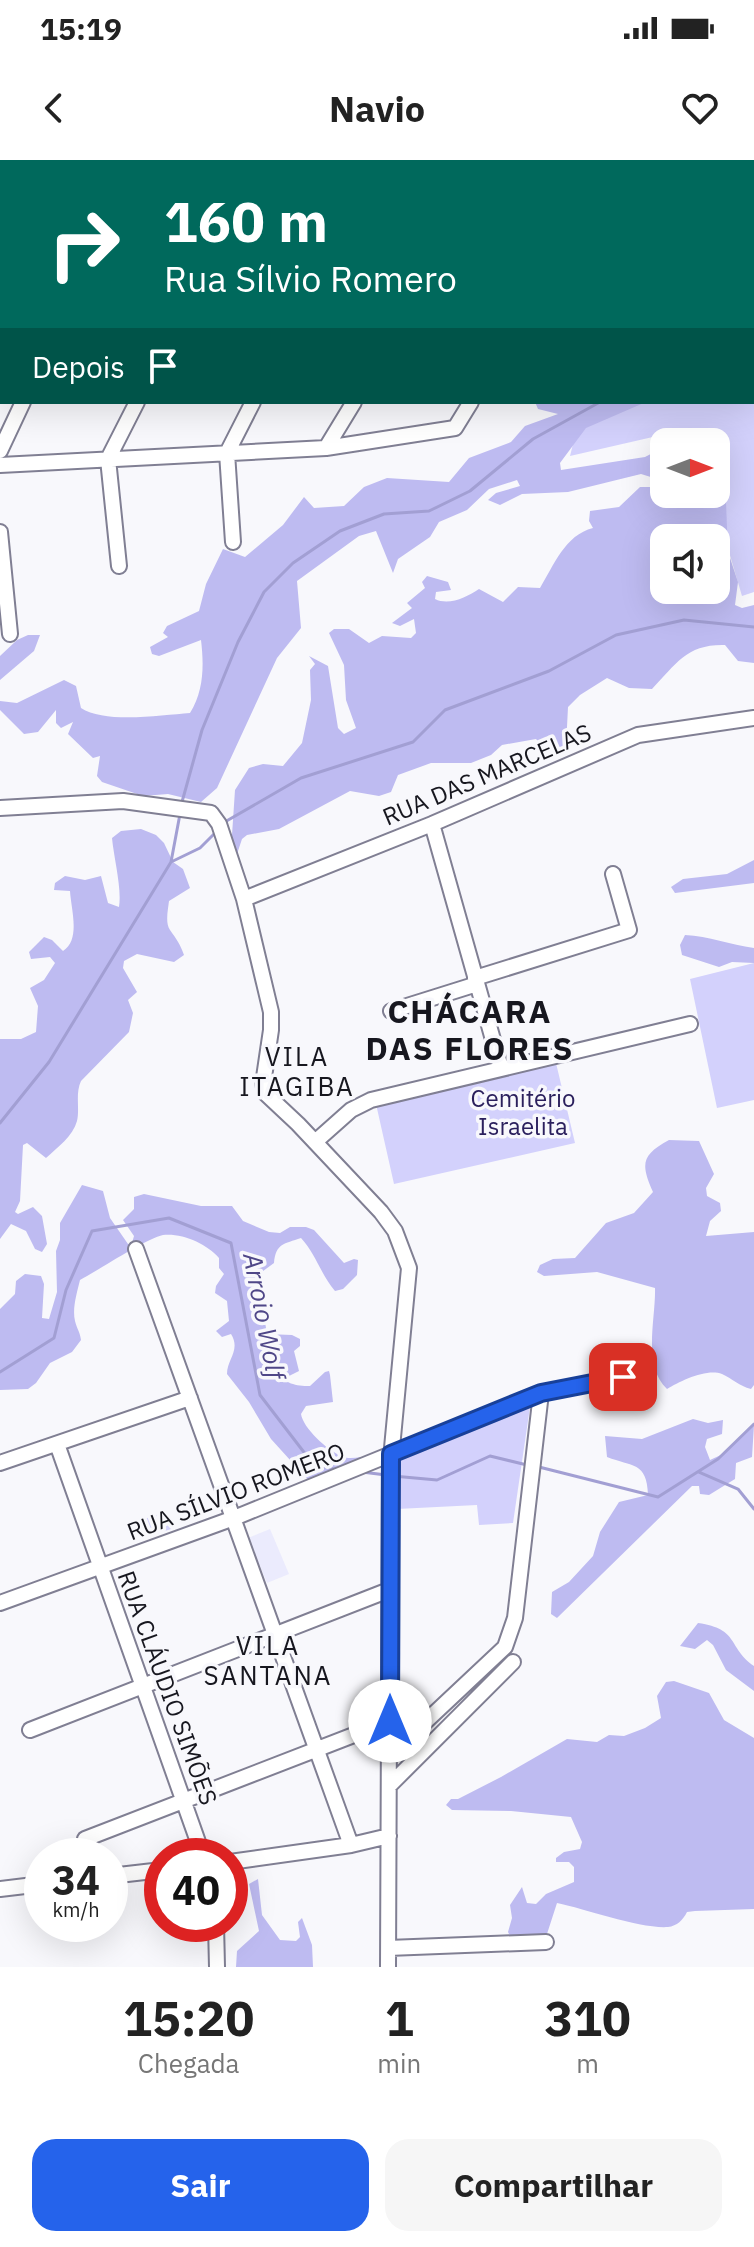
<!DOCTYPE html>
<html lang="pt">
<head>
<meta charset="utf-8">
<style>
	:root { --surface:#fff; --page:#f6f6f6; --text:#222; --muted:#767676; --accent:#2563eb }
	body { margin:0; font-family:"IBM Plex Sans",sans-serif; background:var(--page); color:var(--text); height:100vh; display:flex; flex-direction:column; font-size:30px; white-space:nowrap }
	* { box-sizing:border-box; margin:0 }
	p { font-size:26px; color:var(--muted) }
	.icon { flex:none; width:44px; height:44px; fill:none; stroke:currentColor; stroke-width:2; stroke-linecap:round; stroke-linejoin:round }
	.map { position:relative; height:1807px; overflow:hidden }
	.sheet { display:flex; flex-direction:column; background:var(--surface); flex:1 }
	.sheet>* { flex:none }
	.top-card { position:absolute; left:0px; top:0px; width:754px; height:244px; box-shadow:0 8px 32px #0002; background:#00695c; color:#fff; overflow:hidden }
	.needle { width:52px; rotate:90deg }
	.buttons { position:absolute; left:650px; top:268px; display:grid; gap:16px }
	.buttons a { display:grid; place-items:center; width:80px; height:80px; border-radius:16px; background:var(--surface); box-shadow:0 8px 32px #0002; font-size:40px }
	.speed { position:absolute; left:24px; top:1678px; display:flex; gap:16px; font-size:40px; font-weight:700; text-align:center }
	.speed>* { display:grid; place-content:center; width:104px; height:104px; border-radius:50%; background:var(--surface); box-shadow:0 8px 32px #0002; line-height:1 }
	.speed small { font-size:20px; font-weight:400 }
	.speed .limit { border:12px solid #d22; background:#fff; color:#111 }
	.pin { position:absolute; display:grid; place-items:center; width:68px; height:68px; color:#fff; margin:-34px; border-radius:16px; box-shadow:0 4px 12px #0006 }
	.me { position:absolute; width:88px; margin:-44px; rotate:0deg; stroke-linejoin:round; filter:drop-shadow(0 0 6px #0008) }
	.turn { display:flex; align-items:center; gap:28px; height:168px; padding:0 32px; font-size:36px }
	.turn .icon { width:104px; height:104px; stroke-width:2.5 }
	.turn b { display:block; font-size:56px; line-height:68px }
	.then { display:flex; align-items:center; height:76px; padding:0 32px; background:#0003; gap:16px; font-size:30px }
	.eta { display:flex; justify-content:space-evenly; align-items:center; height:136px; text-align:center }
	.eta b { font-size:48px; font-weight:700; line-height:56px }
	.primary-button { display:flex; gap:16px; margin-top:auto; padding:16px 32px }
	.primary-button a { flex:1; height:92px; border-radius:24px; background:var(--accent); color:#fff; font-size:32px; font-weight:700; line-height:92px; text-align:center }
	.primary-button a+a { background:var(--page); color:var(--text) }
	.status { display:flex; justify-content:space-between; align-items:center; height:56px; padding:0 40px; background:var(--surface); direction:ltr }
	.status svg { height:22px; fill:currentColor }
	header { display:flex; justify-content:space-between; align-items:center; height:104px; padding:0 32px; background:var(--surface); font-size:36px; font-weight:700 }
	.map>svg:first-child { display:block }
	.built { fill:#ebebfd }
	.green { fill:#d3d1fc }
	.forest { fill:#bebbf1; fill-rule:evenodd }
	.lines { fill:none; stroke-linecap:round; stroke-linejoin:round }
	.stream { stroke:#a29fd3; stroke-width:3 }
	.minor-casing { stroke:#807f93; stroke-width:18 }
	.minor { stroke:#fff; stroke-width:14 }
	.route-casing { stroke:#184099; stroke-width:20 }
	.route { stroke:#2563eb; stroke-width:14 }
	.labels { text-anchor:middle; stroke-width:7; stroke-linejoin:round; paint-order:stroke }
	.street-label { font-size:24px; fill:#17171f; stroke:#f8f8fc }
	.park-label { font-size:24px; fill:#2b205d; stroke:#f8f8fc }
	.neighbourhood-label { font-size:26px; letter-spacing:2px; fill:#17171f; stroke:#f8f8fc }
	.water-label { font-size:26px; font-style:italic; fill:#4f4788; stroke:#f8f8fc }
	.district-label { font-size:32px; font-weight:bold; letter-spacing:2px; fill:#17171f; stroke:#f8f8fc }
</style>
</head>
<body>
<div class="status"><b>15:19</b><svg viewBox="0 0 49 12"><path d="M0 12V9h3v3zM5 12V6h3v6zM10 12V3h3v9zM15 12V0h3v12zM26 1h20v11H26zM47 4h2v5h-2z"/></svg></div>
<header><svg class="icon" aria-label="back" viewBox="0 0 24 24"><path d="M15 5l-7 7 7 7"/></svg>Navio<svg class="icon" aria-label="heart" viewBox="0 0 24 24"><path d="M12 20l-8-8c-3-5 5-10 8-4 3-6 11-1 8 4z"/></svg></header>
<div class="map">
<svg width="754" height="1807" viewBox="0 0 754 1807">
	<rect width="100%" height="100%" fill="#f8f8fc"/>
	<path class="built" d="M270,1369L289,1414L267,1423L248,1378Z"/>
	<path class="green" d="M754,147V432L742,436L712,334H716V282H697L692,268L570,296L579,260L626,242H752Z
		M754,803V940L717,948L690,819Z
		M556,903L575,983L394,1024L376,944Z
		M530,1247L513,1363L479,1365L477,1345L397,1349V1300Z
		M165,1352L171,1369L144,1378L138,1361Z"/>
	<path class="forest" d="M636,0H754V161L752,2H636Z
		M535,242H646L586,268L560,303L561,310L645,297L664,287V311L654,318L641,314L568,332L522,334L500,345L488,340L496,333L520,326L517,320L489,329L467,350L439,362L430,377L398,399L393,413L376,371L359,376L297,421L301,468L277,498L217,628L201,642L168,634L143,636L102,622L97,616L100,596L93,598L68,574L73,562L61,568L56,563V550L38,572L24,574L0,550V541L17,543L64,520L76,526L81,548C105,564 162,555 190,553C204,531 204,505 201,480L159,496L152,494L150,487L168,477L163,473L167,466L199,451L206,424L223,389L245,397L283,365L304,337L314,348L344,346L364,327L387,318L449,322L469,298L511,282L525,266L558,254L538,249Z
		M716,317H725L728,392L738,422L735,445L742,448L754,445V503L738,501L725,485C687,484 677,503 652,529L629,528L607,518L580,535L568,547L566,587L550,595L536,579L502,585L491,595L471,603H431L398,615L391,632L379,636L350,631L279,669L247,675L242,679L237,694L231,690L235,630L249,608L263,604L283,606L302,583L311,540L310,510L315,504L309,496L328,506L338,568L344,574L356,568L346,540L344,505L329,473L334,469H349L369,483L382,476L411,478L416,473L414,459L400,466L392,463L412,448L407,443L425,428L422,422L427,416L448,422L451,430L436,432L435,439C449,446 467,437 479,429L503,442L518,427L540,428C554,405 565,375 593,368L589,361L590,351L619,347L640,327H664V334H716ZM664,378H716V430H664Z
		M28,475H40L34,491L0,520V496L17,480Z
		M141,669L156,675L164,683L173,702L183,709L190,728L169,741C168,750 165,763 170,770C177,780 179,782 184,795L174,802L137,794L124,801L123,808L137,832L128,840L133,853L129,872L81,921C75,934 80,948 77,961C73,976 57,988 46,998L27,983L23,985L20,1041L15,1052L18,1054L33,1047L42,1056L47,1084L42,1092L35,1089L26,1071L11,1064L0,1079V879H21L36,872L38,846L30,828L44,820L55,803L50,797L31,799L29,792L44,777L52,780L63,791C81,780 71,749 70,731L54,730L55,723L65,716L85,720L101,716L108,743L119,747C122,729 114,699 112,678L121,671Z
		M754,700V723L675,733L671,727L683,719L727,714Z
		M685,775C709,776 730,785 754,788V803L732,802L719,807L682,795L680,785Z
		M669,980L699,981L714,1014L706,1028L707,1036L720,1043L721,1051L710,1061L706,1076L754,1072V1225L751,1229C739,1226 733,1219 722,1214C707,1208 680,1221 667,1229C642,1206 656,1158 655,1128L597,1112L544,1116L537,1112L540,1105L553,1099L575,1098L606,1063L634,1053L653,1032C640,1003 642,995 669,980Z
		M82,1025L103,1031L110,1058L128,1084L132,1083L134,1076L123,1060L134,1049V1037L144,1034L201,1046H232L243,1061L269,1072L280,1073L290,1067H306L314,1070L344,1103L354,1099L358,1100L357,1115L343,1129L335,1131C321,1115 316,1094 301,1078C284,1084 276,1083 274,1103L255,1117L256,1148L265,1162L267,1174L292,1175L300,1179V1186L294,1191L299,1211L289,1216L278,1211C284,1224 296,1226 310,1226L325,1212L329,1211L330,1215L333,1242L306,1246L301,1254C303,1268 327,1290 341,1296C347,1299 354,1298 361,1297L360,1301L310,1322L271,1279L249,1242L227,1214C227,1199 241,1190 231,1174L222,1177L216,1171L229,1161L227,1141L215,1133L216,1126L224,1114L219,1108V1098C207,1084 183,1073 163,1075C147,1078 97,1111 80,1120C77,1133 72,1148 75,1161C77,1169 80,1172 81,1180L72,1192L50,1203L36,1223L28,1229L0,1230V1149L15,1134L16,1121L25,1114L41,1116L44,1124L42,1158L49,1159L57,1132L56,1091L60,1080V1063Z
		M693,1259L708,1263L723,1260L722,1274L707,1279L705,1287L710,1300L723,1294L754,1265L752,1297L736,1303L735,1319L709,1335L700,1334L699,1326H692L557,1458L551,1454L552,1432L569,1422L593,1396L600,1372L619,1342L648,1335C647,1301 632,1307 607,1297L605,1276L642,1279Z
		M698,1463C740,1469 727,1487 754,1506V1531L726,1510L713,1485L707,1480L695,1489L680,1486Z
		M674,1521L709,1533L724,1560L754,1578V1749L695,1751L687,1752C683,1760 677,1766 668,1767C641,1769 586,1749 557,1743L546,1777L511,1778L508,1772L512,1758L510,1745L522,1727L527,1743L536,1744L546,1734L574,1722V1707L569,1702H556V1698L564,1692L580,1689L582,1682L571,1657L511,1651L452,1650L446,1645L451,1639H458L501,1617L567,1579L597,1582L609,1575L624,1576L645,1568L661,1558L657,1536L666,1522Z
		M258,1719L262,1755L280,1780L296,1781L300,1777L298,1762L302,1758L312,1785L313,1807H236L237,1791L259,1771L249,1724Z"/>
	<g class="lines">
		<path class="stream" d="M752,101H754
			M182,642L202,570L238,482L264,432L293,403L340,371L384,354L429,351L470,331L533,279L600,242
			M223,663L301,618L413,582L445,550L549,511L616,475L684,460L754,467
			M171,702L200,688L216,672
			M0,963L49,902L171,702L180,654
			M0,1212L54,1178L66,1130L92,1071L169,1058L231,1083L260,1235L313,1304L338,1310
			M539,1307L658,1337L718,1299L754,1264
			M362,1312L386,1315
			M699,1312L738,1329L754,1349
			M393,1316L437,1320L490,1296L527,1305"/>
		<defs>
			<path id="minor" d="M74,0V2
				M0,16L2,9
				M326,288L354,242
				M0,291L23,242
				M0,305L326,288L455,268L471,242
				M0,372L10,474
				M233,382L227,293L253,242
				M119,406L108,299L137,242
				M0,648L123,641L211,653L219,664L244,739L271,852V870L263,924L266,934L298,964L381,1052L395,1071L409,1108L390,1309L388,1807
				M432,664L501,908
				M244,739L432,664L638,575L754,558
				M475,818L629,770L613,714
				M391,851L477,824
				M315,982L351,950L371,940L690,864
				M136,1089L351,1685
				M57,1284L203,1696
				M0,1303L190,1238
				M0,1443L234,1358L541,1233L623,1217
				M30,1570L389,1430
				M390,1595L505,1487L515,1458L541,1233
				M390,1625L513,1502
				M85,1679L390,1561
				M230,1702L351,1685L389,1676
				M110,1716L162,1710
				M0,1729L42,1724
				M216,1764L217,1807
				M388,1788L546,1782"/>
		</defs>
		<use href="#minor" class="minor-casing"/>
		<use href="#minor" class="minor"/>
	</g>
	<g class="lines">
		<defs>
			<path id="route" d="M390,1561L391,1294L541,1233L623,1217"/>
		</defs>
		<use href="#route" class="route-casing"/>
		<use href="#route" class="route"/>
	</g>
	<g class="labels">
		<g class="street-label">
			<text transform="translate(487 615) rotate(-23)" y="8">RUA DAS MARCELAS</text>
			<text transform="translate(236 1332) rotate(-21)" y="8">RUA SÍLVIO ROMERO</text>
			<text transform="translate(167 1528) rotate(70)" y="8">RUA CLÁUDIO SIMÕES</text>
		</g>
		<g class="park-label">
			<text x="523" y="947">Cemitério<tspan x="523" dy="28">Israelita</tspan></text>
		</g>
		<g class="neighbourhood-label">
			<text x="297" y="906">VILA<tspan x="297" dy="30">ITAGIBA</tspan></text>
			<text x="268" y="1495">VILA<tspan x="268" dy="30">SANTANA</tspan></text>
		</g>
		<g class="water-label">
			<text transform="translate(264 1156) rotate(79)" y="9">Arroio Wolf</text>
		</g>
		<g class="district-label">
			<text x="470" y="863">CHÁCARA<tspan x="470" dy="37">DAS FLORES</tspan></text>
		</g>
	</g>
</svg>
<div class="buttons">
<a><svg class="needle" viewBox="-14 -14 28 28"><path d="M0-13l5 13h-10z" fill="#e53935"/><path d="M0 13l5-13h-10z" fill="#767676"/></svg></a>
<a><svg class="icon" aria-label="sound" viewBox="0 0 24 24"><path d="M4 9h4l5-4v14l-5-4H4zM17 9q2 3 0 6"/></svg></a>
</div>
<div class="speed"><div>34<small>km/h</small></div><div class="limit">40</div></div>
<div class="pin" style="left:623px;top:1217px;background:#d93025"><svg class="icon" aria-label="arrive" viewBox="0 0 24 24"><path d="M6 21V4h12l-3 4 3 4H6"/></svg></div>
<svg class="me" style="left:390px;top:1561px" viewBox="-20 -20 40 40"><circle r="19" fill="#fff"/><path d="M0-13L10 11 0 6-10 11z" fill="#2563eb"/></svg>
<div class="top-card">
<div class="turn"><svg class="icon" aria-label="right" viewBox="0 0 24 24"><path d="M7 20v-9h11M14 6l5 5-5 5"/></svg><div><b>160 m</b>Rua Sílvio Romero</div></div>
<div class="then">Depois<svg class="icon" aria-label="arrive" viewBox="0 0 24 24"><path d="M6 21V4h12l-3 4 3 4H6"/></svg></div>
</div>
</div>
<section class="sheet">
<div class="eta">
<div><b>15:20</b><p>Chegada</p></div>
<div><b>1</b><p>min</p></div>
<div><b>310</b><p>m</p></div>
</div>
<div class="primary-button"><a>Sair</a><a>Compartilhar</a></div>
</section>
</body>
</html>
